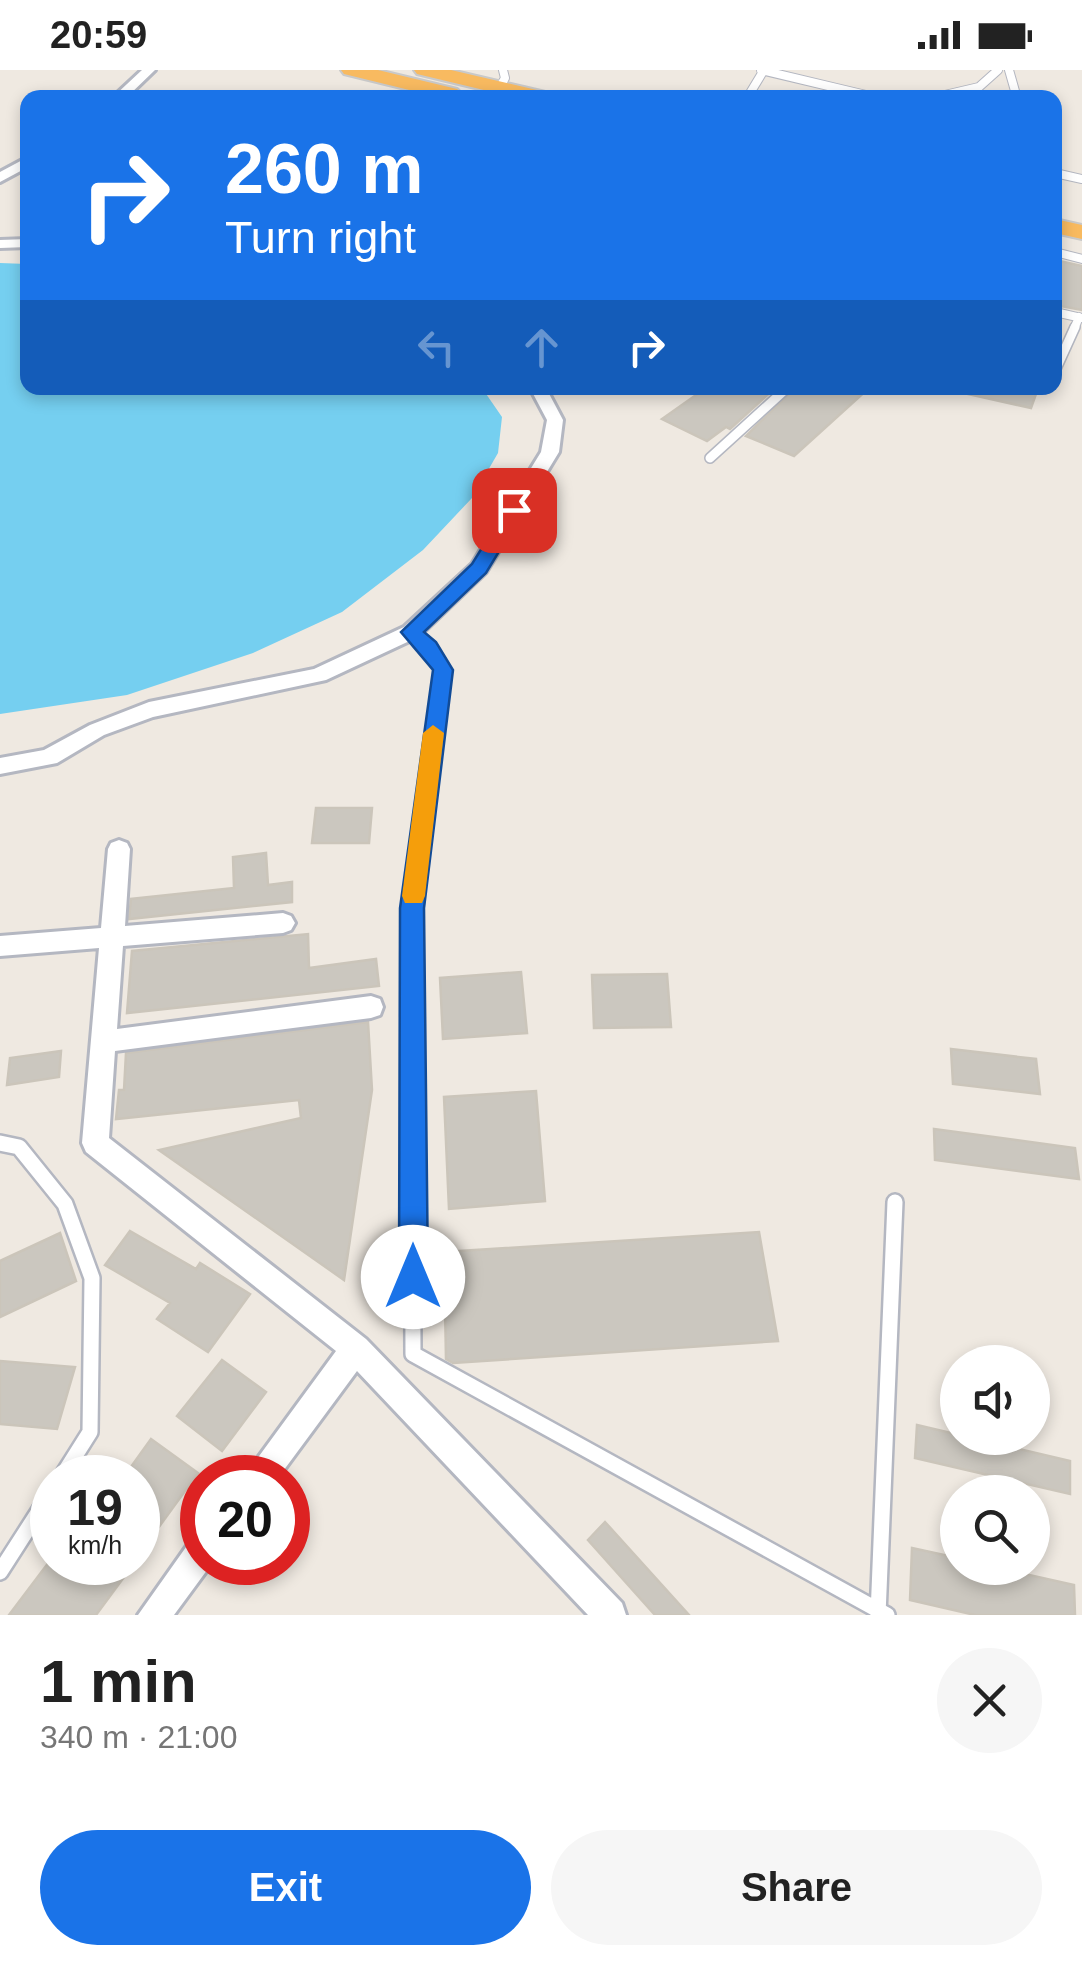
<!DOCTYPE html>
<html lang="en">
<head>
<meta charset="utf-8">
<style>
	:root { --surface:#fff; --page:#f6f6f6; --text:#222; --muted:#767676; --accent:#1a73e8 }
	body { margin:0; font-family:Arial,sans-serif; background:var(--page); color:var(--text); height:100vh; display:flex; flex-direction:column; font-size:38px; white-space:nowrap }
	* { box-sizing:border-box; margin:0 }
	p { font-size:32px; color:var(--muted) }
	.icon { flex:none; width:55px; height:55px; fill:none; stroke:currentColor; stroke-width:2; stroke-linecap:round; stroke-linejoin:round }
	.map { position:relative; height:1545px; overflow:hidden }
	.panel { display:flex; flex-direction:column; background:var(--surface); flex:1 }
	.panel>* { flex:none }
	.hud { position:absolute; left:20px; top:20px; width:1042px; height:305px; border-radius:20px; box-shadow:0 5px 15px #0003; background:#1a73e8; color:#fff; overflow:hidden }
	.tools { position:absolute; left:940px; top:1275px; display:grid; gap:20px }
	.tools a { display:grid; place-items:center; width:110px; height:110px; border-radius:50%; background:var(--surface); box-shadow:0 5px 15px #0003; font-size:50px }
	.speed { position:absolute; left:30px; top:1385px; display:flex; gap:20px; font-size:50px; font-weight:700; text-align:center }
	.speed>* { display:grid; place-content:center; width:130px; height:130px; border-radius:50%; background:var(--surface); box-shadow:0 5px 15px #0003; line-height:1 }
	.speed small { font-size:25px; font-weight:400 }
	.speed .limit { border:15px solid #d22; background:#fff; color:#111 }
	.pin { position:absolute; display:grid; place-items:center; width:85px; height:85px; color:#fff; margin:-42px; border-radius:20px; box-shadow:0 5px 15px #0006 }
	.me { position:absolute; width:110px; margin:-55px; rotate:0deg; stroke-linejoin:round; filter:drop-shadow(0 0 8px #0008) }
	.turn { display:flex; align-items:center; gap:35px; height:210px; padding:0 40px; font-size:45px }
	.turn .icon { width:130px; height:130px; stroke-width:2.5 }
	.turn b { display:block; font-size:70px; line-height:85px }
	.lanes { display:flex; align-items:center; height:95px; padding:0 40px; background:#0003; justify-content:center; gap:50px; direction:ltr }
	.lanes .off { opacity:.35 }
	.round { display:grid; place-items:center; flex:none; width:105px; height:105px; border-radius:52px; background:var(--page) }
	.overview { display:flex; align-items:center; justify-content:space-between; height:170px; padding:0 40px }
	h1 { font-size:60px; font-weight:600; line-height:75px }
	.primary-button { display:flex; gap:20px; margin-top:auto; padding:20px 40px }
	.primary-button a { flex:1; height:115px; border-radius:60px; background:var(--accent); color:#fff; font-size:40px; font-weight:600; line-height:115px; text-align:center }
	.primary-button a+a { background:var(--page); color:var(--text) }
	.status { display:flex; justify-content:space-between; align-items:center; height:70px; padding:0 50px; background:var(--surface); direction:ltr }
	.status svg { height:28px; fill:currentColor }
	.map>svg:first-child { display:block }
	.water { fill:#75cff0 }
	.building { fill:#cbc7bf; stroke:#cbc5ba; stroke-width:2.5 }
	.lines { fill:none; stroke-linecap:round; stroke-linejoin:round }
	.service-far3-casing { stroke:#b4b7c1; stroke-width:10 }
	.service-far2-casing { stroke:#b4b7c1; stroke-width:12 }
	.service-far1-casing { stroke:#b4b7c1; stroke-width:16 }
	.service-casing { stroke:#b4b7c1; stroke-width:20 }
	.minor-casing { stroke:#b4b7c1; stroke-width:6 }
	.trunk-casing { stroke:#c9c9c9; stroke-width:4 }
	.service-far3 { stroke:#fff; stroke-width:8 }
	.service-far2 { stroke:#fff; stroke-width:9 }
	.service-far1 { stroke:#fff; stroke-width:11 }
	.service { stroke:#fff; stroke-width:15 }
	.minor { fill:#fff; fill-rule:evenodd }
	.trunk { fill:#f8ba60; fill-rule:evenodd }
	.route { fill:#1a73e8; stroke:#114b97; stroke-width:2.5 }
	.slow { fill:#f59e0b }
</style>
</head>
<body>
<div class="status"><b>20:59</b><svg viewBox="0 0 49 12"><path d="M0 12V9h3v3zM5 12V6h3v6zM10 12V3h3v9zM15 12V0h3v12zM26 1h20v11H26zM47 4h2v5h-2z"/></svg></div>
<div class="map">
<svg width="1082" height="1545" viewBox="0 0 1082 1545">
	<rect width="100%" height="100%" fill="#efe9e1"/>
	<path class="water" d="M0,193L27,194L28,318H482L502,347L498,383L472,428L423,480L342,542L253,583L127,625L0,644Z"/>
	<path class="building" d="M1055,190L1082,196V240L1055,235Z
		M706,318H775L730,359L726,357L707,371L662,349Z
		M795,318H869L794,386L746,366Z
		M968,318H1010L1036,324L1031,338L968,324Z
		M316,738H372L369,773H312Z
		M266,783L268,815L292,812V832L129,849L131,829L234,818L233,787Z
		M308,864L309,898L376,889L379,916L127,943L132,881Z
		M521,902L527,963L443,969L440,908Z
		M667,904L671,957L594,958L592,905Z
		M368,952L372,1020L344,1210L159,1080L301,1048L299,1030L116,1049L119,1020H124L126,983Z
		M951,979L1036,989L1040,1024L953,1014Z
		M61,981L59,1007L7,1015L10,988Z
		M536,1021L545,1131L449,1139L444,1027Z
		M934,1059L1075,1078L1079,1109L935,1090Z
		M130,1161L196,1199L200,1193L250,1224L208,1282L157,1249L170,1233L105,1195Z
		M759,1162L778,1271L453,1293L446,1289L444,1182Z
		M60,1163L76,1211L0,1247V1191Z
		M222,1290L266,1322L222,1381L177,1346Z
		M0,1291L75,1297L57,1359L0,1354Z
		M917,1355L1070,1391V1424L915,1388Z
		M151,1369L198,1403L148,1472L138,1464V1408H123Z
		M605,1452L689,1545H655L588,1470Z
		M912,1478L958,1488V1498H998L1074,1515L1075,1545H975L910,1530Z
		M49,1492H122L130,1499L96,1545H9Z"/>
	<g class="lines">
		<defs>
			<path id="service-far3" d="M761,0L866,25L900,28
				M1009,0L1017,28
				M500,17L505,8L503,0
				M747,28L764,0
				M932,28L979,17L998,0
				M1055,103L1082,109
				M1055,182L1082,189
				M1055,242L1082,248
				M1074,259L1079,247"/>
			<path id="service-far2" d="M1055,301L1075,257
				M1043,318H1048
				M710,388L787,318
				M411,562L436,589"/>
			<path id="service-far1" d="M412,1009V838L443,599L435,586"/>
			<path id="service" d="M412,1007L413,1284L887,1545
				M0,1073L19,1077L65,1134L92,1208L90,1362L61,1408
				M0,1502L52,1421
				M878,1545L895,1132"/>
			<path id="minor" d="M142,0H155L126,28H112Z
				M28,87V97L0,112V102Z
				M28,169V177L0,178V170Z
				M530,318H546L563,350L559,382L486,502L418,567L326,610L153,647L104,665L57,693L0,704V688L44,680L90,655L149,632L314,599L404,557L472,494L541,382L547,350Z
				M119,770L127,773L130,779L125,856L283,843L291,846L295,853L291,860L283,863L123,876L117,959L371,926L380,929L383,937L380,945L371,948L115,981L109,1068L366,1269L622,1533L626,1545H588L357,1301L278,1408H243L336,1281L86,1082L82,1073L99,878L0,886V866L101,858L108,779L111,773Z
				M202,1465V1492H213L174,1545H138L191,1470Z"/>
			<path id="trunk" d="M341,0H378L457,19L461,23L457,28H442L344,4Z
				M414,0H451L554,24L557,28H517L417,4Z
				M1055,149L1082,155V169L1055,163Z"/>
		</defs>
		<use href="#service-far3" class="service-far3-casing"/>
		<use href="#service-far2" class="service-far2-casing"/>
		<use href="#service-far1" class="service-far1-casing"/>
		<use href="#service" class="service-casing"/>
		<use href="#minor" class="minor-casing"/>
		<use href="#trunk" class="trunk-casing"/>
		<use href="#service-far3" class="service-far3"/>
		<use href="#service-far2" class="service-far2"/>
		<use href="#service-far1" class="service-far1"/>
		<use href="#service" class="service"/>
		<use href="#minor" class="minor"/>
		<use href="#trunk" class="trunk"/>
	</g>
	<path class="route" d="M514,434L524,440L486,503L424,562L436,572L453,600L424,838L428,1207L423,1217L413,1221L403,1217L399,1207L400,838L433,600L401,562L472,494L508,436Z"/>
	<path class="slow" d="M433,655L444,663L425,826L422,833H405L402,826L423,663Z"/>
</svg>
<div class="tools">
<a><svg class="icon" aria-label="sound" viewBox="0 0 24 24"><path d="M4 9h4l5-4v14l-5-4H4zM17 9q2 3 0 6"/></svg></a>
<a><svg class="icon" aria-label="search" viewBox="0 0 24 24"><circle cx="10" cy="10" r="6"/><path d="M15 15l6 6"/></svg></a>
</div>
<div class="speed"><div>19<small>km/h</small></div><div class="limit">20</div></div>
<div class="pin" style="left:514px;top:440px;background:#d93025"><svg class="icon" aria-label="arrive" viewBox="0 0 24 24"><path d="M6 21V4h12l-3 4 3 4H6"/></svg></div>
<svg class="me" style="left:413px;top:1207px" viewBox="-20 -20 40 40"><circle r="19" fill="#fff"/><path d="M0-13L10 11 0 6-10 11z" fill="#1a73e8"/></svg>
<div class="hud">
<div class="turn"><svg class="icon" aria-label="right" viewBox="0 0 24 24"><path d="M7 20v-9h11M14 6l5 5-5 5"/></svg><div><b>260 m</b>Turn right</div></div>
<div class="lanes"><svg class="icon off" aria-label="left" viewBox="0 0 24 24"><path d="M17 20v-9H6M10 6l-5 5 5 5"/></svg><svg class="icon off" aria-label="ahead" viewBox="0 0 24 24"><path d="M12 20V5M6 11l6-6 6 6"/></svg><svg class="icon" aria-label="right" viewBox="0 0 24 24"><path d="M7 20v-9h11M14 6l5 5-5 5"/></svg></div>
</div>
</div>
<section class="panel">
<div class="overview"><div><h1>1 min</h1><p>340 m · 21:00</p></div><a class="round"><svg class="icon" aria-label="close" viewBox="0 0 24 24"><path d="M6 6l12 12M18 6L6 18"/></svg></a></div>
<div class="primary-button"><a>Exit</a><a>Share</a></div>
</section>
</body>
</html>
